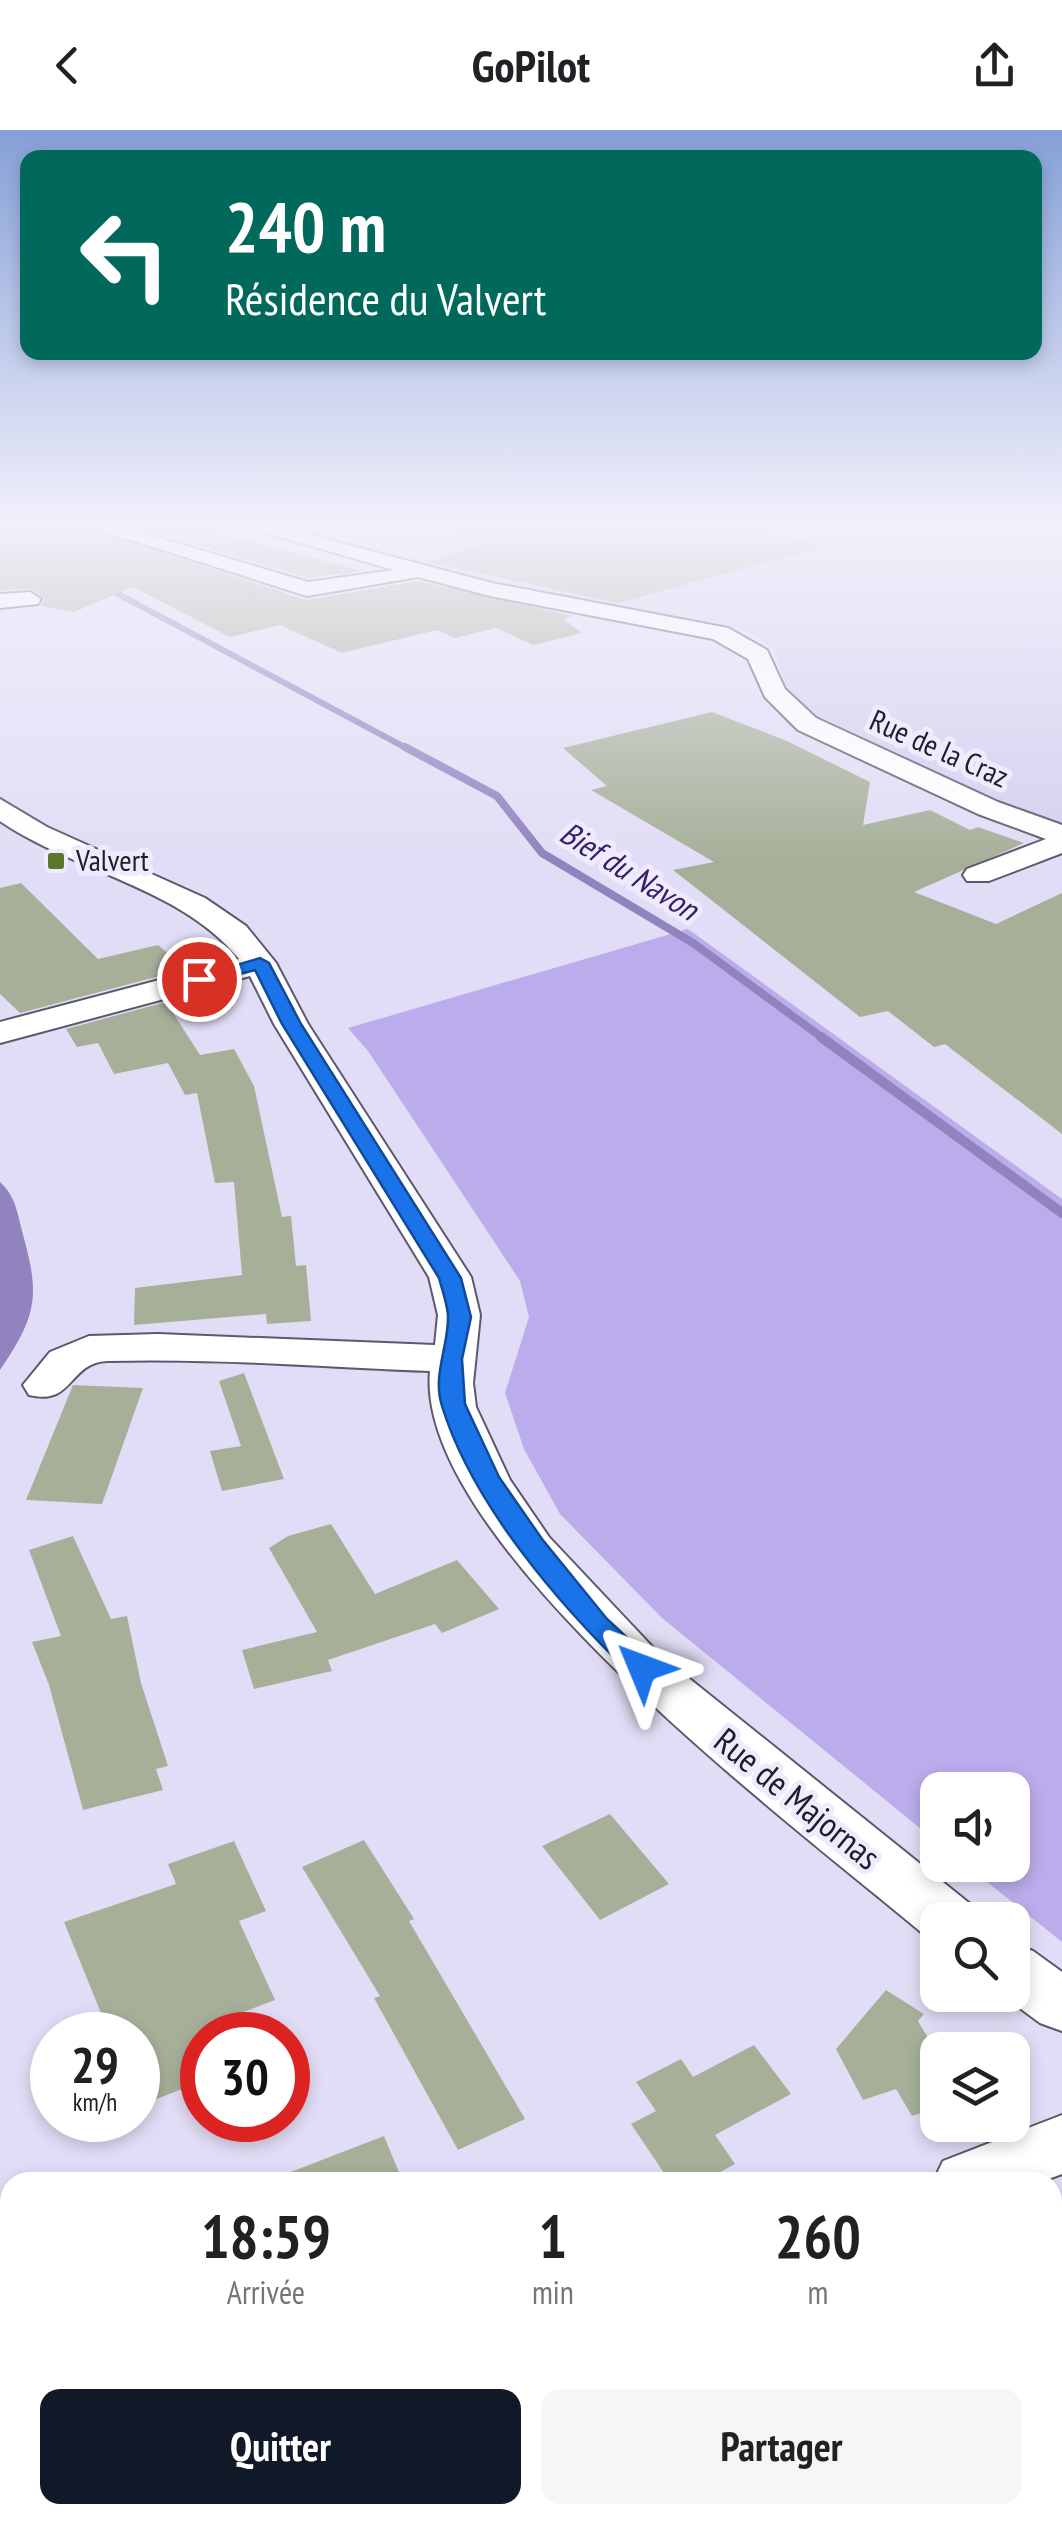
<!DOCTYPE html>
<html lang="fr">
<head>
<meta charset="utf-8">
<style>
	:root { --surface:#fff; --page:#f6f6f6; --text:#202124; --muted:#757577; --accent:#111827 }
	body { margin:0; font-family:"PT Sans Narrow",sans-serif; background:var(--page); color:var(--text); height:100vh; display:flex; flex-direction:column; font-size:38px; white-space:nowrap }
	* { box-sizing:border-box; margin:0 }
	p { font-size:32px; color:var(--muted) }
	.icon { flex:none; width:55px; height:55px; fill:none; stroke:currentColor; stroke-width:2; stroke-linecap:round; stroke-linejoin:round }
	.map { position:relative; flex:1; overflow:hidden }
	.panel { position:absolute; left:0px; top:2042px; width:1062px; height:352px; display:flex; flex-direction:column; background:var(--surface); border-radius:30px 30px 0 0; box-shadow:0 5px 15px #0003 }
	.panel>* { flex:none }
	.banner { position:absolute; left:20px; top:20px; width:1022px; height:210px; border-radius:20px; box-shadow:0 5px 15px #0003; background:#00695c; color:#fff; overflow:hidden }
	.tools { position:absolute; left:920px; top:1642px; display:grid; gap:20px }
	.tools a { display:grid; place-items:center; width:110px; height:110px; border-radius:20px; background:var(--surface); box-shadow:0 5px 15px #0003; font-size:50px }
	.speed { position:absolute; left:30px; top:1882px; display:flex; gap:20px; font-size:50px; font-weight:700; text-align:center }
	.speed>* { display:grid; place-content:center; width:130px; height:130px; border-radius:50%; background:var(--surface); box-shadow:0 5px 15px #0003; line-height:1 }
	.speed small { font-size:25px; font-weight:400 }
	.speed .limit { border:15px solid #d22; background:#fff; color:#111 }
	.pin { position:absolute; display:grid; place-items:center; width:85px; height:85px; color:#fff; margin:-42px; border:5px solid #fff; border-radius:50%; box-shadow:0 2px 10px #0007 }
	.me { position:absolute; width:110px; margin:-55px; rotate:314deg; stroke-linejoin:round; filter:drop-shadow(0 0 8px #0008) }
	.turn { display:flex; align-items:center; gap:35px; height:210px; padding:0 40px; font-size:45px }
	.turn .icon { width:130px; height:130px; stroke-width:2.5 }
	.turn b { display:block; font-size:70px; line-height:85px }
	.eta { display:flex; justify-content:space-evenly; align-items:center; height:170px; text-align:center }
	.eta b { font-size:60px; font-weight:600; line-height:70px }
	.button { display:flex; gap:20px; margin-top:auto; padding:20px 40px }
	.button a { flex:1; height:115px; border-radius:20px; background:var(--accent); color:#fff; font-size:40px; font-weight:600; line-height:115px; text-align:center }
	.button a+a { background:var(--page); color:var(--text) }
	header { display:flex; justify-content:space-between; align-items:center; height:130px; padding:0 40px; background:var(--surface); font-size:45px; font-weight:600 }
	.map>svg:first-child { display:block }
	.built { fill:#d5cfef }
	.green { fill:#bbadeb }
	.water { fill:#9083be }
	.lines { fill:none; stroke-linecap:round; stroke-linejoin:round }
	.stream-far2 { stroke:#9083be; stroke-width:6 }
	.stream-far1 { stroke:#9083be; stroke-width:8 }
	.stream { stroke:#9083be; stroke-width:10 }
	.building { fill:#a6b099 }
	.minor-casing { stroke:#5c586d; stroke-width:4 }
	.minor { fill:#fff; fill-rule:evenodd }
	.route { fill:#1a73e8; stroke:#114b97; stroke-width:2.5 }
	.poi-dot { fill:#5c762a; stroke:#efebff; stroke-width:4 }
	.labels { text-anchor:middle; stroke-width:10; stroke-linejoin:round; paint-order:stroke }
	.far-street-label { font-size:30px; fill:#1f1d26; stroke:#efebff }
	.far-poi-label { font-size:30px; fill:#1f1d26; stroke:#efebff; text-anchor:start }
	.far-water-label { font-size:32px; font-style:italic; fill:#382067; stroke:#efebff }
	.street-label { font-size:35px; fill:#1f1d26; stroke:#efebff }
</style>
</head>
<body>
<header><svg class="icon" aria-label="back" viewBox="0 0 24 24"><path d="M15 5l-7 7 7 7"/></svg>GoPilot<svg class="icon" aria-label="share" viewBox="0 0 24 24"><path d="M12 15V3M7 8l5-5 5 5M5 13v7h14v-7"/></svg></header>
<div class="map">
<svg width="1062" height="2393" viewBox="0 0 1062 2393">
	<rect width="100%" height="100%" fill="#e2ddf6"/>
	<path class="built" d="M263,395H1062V694L967,660L817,587L790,566L773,519L754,504L729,495L502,458Z"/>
	<path class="green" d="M688,799L1062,1069V1812L966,1735H1012V1660H938L937,1712L662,1488L560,1384L524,1319L505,1263L529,1187L520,1151L368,921L348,898Z"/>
	<path class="water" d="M0,1052C15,1066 17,1081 22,1101C40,1165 38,1184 0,1240Z"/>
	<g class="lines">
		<path class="stream-far2" d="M105,457L410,620"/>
		<path class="stream-far1" d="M405,617L497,666L542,723L693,813L824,909"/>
		<path class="stream" d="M821,907L1062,1083"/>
	</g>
	<path class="building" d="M21,395H80L306,470L418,451L573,486L563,489L582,503L533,515L496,498L455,508L437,500L342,523L280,495L230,507L133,457L74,482L41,476L45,468L32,459L0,460V401Z
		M129,395H189L363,441L308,448Z
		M445,395H745L826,416L618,473L428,432L483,413L444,400Z
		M712,582L787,611L870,652L863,695L930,680L970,700L978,697L1024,713L914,762L996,794L1062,763V1004L945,914L934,917L888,881L860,887L673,740L714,732L591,660L607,656L563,618Z
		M21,753L98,829L158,815L186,839L20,883L0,864V758Z
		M166,872L200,925L234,919L254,956L282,1087L291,1086L296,1136L306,1135L311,1191L267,1194L266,1184L134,1195L135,1158L242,1145L234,1052L215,1053L197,963L185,965L168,933L114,944L98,913L77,917L66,899Z
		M244,1243L284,1349L222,1361L210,1321L241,1316L219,1251Z
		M73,1255L143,1258L102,1374L26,1370Z
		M331,1394L375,1464L457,1430L499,1479L442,1503L435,1494L328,1530L332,1541L254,1559L242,1520L317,1502L269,1418L288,1406Z
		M73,1406L111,1489L127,1486L141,1553L168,1636L156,1639L163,1660L83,1680L49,1555L32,1512L61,1506L29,1420Z
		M610,1684L669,1754L600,1790L542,1716Z
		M364,1710L414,1789L409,1791L525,1989L458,2020L374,1868L380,1866L302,1737Z
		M234,1711L266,1781L239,1791L275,1870L219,1891L225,1905H202V1951L144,1974L138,1957V1905H110L64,1792L176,1754L168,1734Z
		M886,1860L924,1884L918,1891L938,1925V1977L912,1986L896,1959L863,1970L836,1919Z
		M754,1915L791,1964L715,2005L735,2034L702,2052H670L631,1994L656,1981L636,1952L681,1929L693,1947Z
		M384,2006L403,2052H271L270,2050Z"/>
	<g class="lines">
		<defs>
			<path id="minor" d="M84,395H116L308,452L394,440L239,395H272L492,453L728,498L767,520L785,559L816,588L998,672L1062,695V723L989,751H967L963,745L967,739L1046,709L978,684L798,600L765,567L748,529L713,509L490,466L418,447L307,466Z
				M30,462L41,469L38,474L0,478V464Z
				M0,669L47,697L205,768L246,796L276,833L308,894L471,1147L480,1185L473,1253L476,1277L510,1350L549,1407L660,1525L969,1773L977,1790H938V1810L927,1807C803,1702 414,1414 430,1241C323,1237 215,1228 107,1231C68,1233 74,1276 29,1265L23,1255L50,1222L89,1206L158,1204L435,1215L438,1185L429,1147L274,894L250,846L0,913V892L239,829C181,757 74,742 0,691Z
				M1012,1814L1033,1821L1062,1842V1901L1040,1893L1002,1865H1012Z
				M1062,1985V2044L1040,2052H933L943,2031Z
				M78,2385H162L159,2393H74Z"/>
		</defs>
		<use href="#minor" class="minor-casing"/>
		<use href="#minor" class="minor"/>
	</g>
	<linearGradient id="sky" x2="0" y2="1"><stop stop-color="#85a0d7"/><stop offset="0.54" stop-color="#f2f0fb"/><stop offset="1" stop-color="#f2f0fb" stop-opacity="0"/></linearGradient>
	<rect width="1062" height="730" fill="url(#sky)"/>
	<path class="route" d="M260,828L269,833L301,894L461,1148L471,1187L462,1229L465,1274L499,1347L542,1409L607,1489L652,1531L656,1538L652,1545H632C560,1476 472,1374 442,1276C432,1245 449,1216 448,1185C447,1173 442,1159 439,1148L282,894L255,840L199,855L190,849Z"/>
	<rect class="poi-dot" x="46" y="721" width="20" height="20" rx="5"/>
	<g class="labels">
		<g class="far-street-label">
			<text transform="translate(939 619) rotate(24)" y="10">Rue de la Craz</text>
		</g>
		<g class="far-poi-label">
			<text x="76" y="741">Valvert</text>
		</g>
		<g class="far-water-label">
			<text transform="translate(629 741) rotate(32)" y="11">Bief du Navon</text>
		</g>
		<g class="street-label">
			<text transform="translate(797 1669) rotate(39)" y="12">Rue de Majornas</text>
		</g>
	</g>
</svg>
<div class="tools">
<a><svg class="icon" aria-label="sound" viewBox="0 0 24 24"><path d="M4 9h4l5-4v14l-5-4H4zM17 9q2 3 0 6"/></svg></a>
<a><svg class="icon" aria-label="search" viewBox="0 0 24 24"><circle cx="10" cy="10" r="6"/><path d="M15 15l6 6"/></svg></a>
<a><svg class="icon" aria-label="layers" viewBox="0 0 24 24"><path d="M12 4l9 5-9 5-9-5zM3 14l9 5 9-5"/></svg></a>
</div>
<div class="speed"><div>29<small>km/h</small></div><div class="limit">30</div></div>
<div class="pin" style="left:199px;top:849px;background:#d93025"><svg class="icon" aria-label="arrive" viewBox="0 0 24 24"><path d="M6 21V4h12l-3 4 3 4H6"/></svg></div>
<svg class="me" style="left:642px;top:1538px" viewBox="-20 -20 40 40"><path d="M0-17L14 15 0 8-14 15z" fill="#1a73e8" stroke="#fff" stroke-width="4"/></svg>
<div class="banner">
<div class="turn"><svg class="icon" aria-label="left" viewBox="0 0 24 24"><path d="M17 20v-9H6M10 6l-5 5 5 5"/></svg><div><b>240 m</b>Résidence du Valvert</div></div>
</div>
<section class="panel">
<div class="eta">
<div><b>18:59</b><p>Arrivée</p></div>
<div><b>1</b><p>min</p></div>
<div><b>260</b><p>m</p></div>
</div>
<div class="button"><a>Quitter</a><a>Partager</a></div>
</section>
</div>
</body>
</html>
